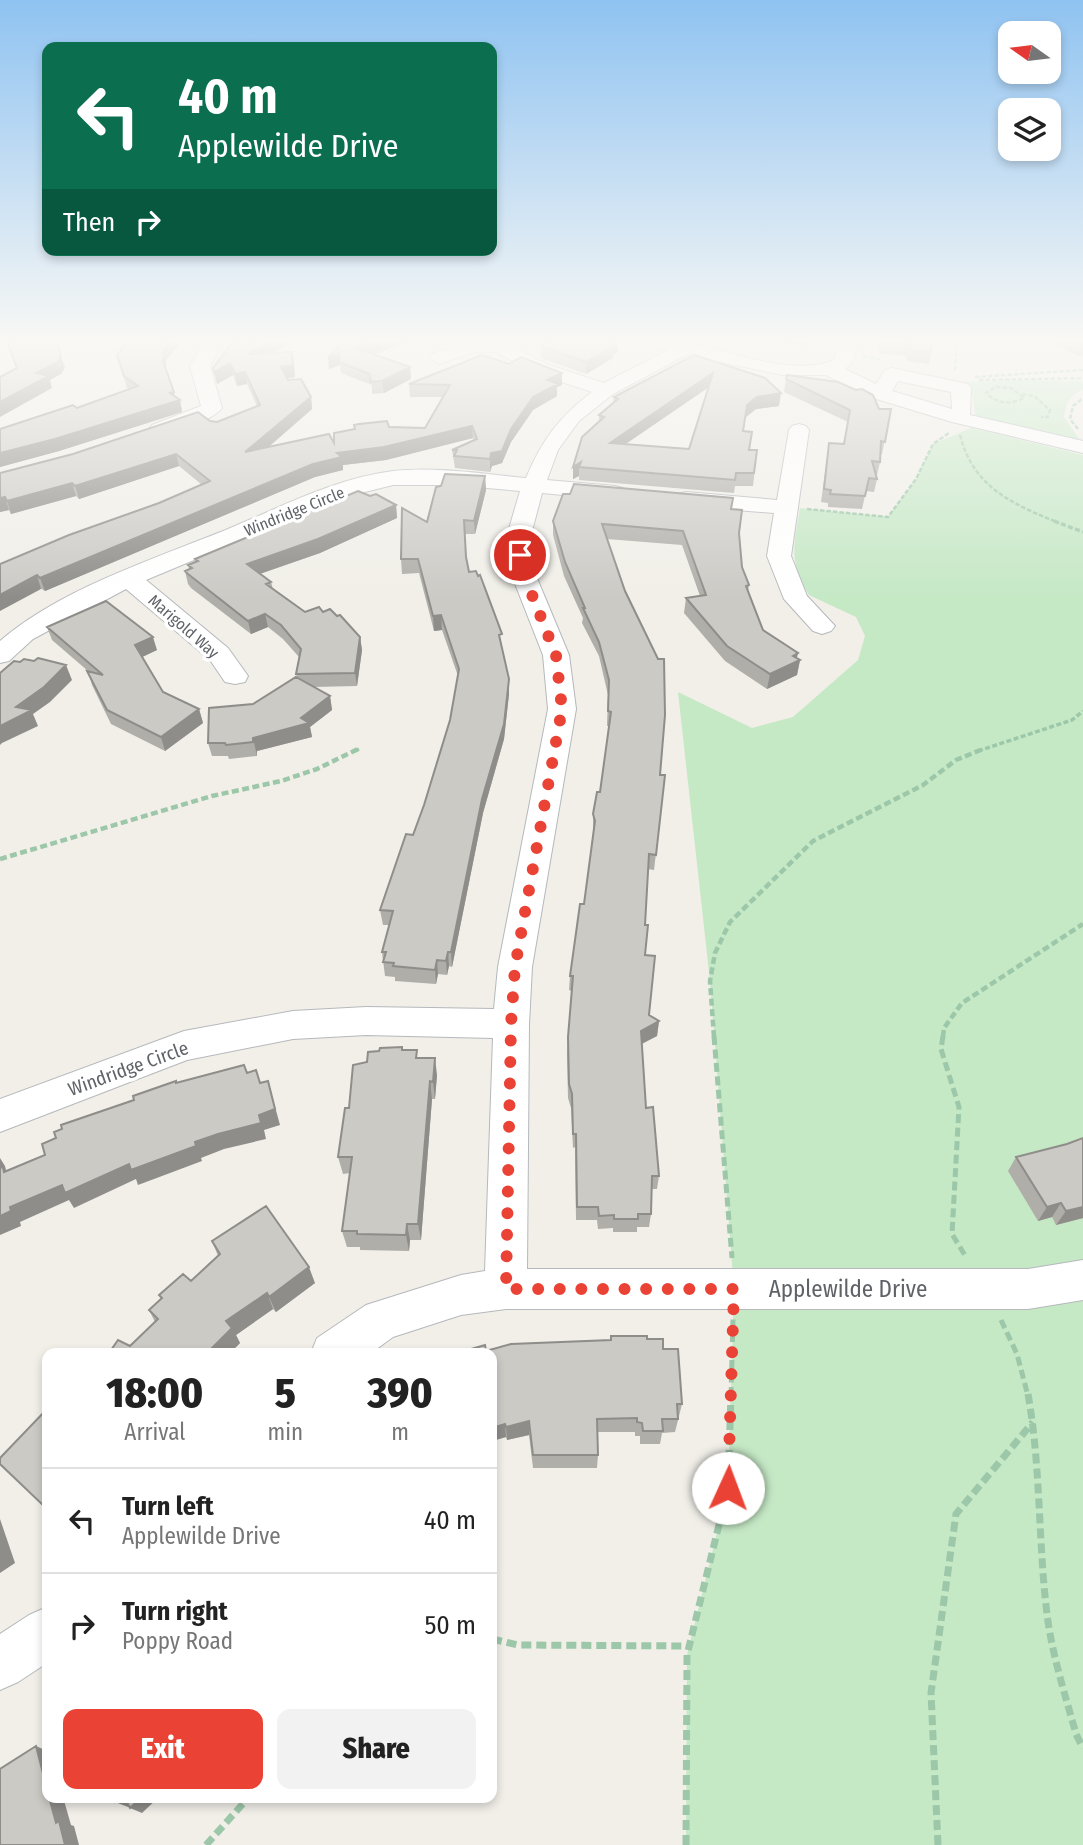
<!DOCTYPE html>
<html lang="en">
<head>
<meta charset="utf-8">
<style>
	:root { --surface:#fff; --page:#f2f2f2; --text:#222; --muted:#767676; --line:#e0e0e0; --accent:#ea4335 }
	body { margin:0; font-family:"Fira Sans Condensed",sans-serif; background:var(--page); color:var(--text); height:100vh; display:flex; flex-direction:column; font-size:26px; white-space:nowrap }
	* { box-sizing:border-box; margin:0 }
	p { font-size:23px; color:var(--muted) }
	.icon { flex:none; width:38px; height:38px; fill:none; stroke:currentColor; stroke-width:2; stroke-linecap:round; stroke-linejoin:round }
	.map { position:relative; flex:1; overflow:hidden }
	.drawer { position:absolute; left:42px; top:1348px; width:455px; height:455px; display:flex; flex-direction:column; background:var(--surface); border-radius:14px; box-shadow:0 4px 10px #0003 }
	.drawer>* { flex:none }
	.banner { position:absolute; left:42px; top:42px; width:455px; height:214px; border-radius:14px; box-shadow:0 4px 10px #0003; background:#0b6e4f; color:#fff; overflow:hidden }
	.needle { width:46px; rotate:284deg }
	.buttons { position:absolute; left:998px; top:21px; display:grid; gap:14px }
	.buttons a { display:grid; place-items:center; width:63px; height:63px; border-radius:14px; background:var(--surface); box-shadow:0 4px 10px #0003; font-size:35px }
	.pin { position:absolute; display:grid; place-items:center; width:60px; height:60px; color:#fff; margin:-30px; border:4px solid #fff; border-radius:50%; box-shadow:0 2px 7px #0007 }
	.me { position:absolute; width:77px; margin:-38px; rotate:2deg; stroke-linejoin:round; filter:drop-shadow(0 0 5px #0008) }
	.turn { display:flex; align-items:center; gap:24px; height:147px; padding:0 21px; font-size:32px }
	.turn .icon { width:91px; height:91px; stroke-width:2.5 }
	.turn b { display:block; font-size:49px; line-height:60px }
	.then { display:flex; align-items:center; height:66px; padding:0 21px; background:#0003; gap:14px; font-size:26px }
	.eta { display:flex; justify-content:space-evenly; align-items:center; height:119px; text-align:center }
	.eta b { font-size:42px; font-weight:800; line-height:49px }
	.cta { display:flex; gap:14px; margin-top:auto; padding:14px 21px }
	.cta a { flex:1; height:80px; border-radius:14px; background:var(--accent); color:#fff; font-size:28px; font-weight:800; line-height:80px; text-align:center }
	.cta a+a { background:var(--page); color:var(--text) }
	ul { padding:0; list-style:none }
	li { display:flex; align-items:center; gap:21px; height:105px; padding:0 21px; border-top:2px solid var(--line) }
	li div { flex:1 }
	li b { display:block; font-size:26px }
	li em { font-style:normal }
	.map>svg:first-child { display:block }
	.green { fill:#c5e8c5 }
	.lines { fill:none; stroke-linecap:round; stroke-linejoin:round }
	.minor-casing { stroke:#b5b8bc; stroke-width:2 }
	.path-far4 { stroke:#9cc7a9; stroke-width:2.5; stroke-dasharray:4.5 2; stroke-linecap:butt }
	.path-far3 { stroke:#9cc7a9; stroke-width:3.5; stroke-dasharray:5 2.5; stroke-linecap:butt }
	.path-far2 { stroke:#9cc7a9; stroke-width:4.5; stroke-dasharray:7 3.5; stroke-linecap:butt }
	.path-far1 { stroke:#9cc7a9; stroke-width:5; stroke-dasharray:9 4.5; stroke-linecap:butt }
	.path { stroke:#9cc7a9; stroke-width:7; stroke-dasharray:10 5; stroke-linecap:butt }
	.minor { fill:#fff; fill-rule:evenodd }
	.wall { fill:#afaea9; fill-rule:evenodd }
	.shaded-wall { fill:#8f8d8a }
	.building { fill:#cccac5; stroke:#8f8d8a; stroke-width:2; fill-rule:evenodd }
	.route { stroke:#ea4335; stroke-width:12; stroke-dasharray:0 21.6 }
	.labels { text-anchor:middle; stroke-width:7; stroke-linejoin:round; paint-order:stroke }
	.far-street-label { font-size:16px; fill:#5f6368; stroke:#fff }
	.street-label { font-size:19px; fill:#5f6368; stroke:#fff }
	.near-street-label { font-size:23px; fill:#5f6368; stroke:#fff }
</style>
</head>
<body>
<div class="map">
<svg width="1083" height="1845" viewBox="0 0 1083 1845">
	<rect width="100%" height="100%" fill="#f1efe8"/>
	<path class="green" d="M1010,380L1083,381V390C1070,395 1066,403 1064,417L1081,442L976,420L973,398L965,382Z
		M971,428L1083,455V1845H686L687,1655L728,1488L734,1289L710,981L678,692L752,728L793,717L858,660L865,636L856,617L809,595C788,562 794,544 800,508L888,517L916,479L933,444Z"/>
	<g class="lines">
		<defs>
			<path id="minor" d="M206,339H227L219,348L210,366L222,408C212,421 167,437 152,433L149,429L152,425L201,406L190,366Z
				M656,339C708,339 784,381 834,360L840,339H858L852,363L845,369L876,384L885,370L892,368L968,384L971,388L970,415L1083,441V453L952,422L870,397L826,375H783L686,355L613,394L579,421L558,450L547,480L615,486L623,488L626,493L623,498L615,500L542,493L530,539L534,571L569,655L576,709L532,967L529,1024L527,1269H1028L1083,1260V1300L1028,1309H506L461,1315L393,1337L371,1353H311L317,1338L366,1305L461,1275L485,1271L493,1038L366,1035L293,1039L187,1060L0,1132V1099L184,1031L293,1011L366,1007L494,1009L498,967L548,709L543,655L510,571L506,539L520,491L454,485H393L345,497L146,580L228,648L248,676L245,682L235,684L225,682L210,660L126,589L33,639L9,661L0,663V641C60,589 154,559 228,529C281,507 336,478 393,471C436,466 483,474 526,478C542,440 559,417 592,392L535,373L496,352H474L439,364L430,358L432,354L472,341L499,340L549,365L604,383L668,350L656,346ZM898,381L951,392L952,409L892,391Z
				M799,424L806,426L809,430L791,556L807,596L835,626L831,631L822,634L813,631L784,599L767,556L774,513L686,506L678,504L675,499L678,494L686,492L777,500L789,430L792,426Z
				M47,1607V1663L18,1682L0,1690V1634L29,1615Z"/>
		</defs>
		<use href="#minor" class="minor-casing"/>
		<path class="path-far4" d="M863,356L882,360
			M955,370L957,339
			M975,377L1083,370
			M979,380L1083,378
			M996,387L1011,388L1024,398C1010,405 997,404 986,393Z
			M1022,394L1034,396L1050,410L1048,417H1041
			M1078,429L1070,419L1073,406L1083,398
			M960,435C973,487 1012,504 1059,523
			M807,509L888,517L916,479L933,444L949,433"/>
		<path class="path-far3" d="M1054,521L1083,532
			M355,751L359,749
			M978,751L1072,720L1083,711"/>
		<path class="path-far2" d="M0,859L212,796L281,781L317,769L358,749
			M714,1037L710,981L715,953L730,922L813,841L923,785L956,760L983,749
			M943,1037L944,1028L962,1003L1083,924"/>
		<path class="path-far1" d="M714,1036L732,1258
			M943,1036L941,1049L959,1107L952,1234L966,1257
			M1001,1320L1017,1354L1028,1396
			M731,1396L733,1319"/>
		<path class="path" d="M1028,1394C1041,1467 1038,1541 1047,1614C1052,1655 1065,1694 1076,1734L1083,1748
			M492,1639L518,1645L689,1646
			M206,1845L249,1797
			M686,1845L687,1655L728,1488L731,1394
			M938,1845L931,1693L956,1514L1033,1422"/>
		<use href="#minor" class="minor"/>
	</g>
	<path class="wall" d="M130,339H184L166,360V370L174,396L180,400L182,412L59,451L0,467V429L77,408L129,389L127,388L117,355Z
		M235,339H298L274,353L294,364L295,377L287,378L311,397L312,409L268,447L334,443L354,429V425L425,428L443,397H410L409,384L509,364L562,373V385L557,387V396L533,410L511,442L502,463L492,466L490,472L455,468L452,450L473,440V438L386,460L343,465V470L315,477L45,591L0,564L159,503L201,484L179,466L79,499L76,496L11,514L9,510L0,512V473L210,421L217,422L257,406L247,384L237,386L233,375L217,384L213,368Z
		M346,339L373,354L410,367L411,379L384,393L372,394V385L341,373L340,365L329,369Z
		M746,339H818L817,343H811L810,346Z
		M881,339H933L929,364L906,361L907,356L878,353Z
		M1044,339H1083V356H1078Z
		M618,340V352L613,355V358L586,374L541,358V346Z
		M694,355L779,406L756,409L746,417L743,431L749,450H757L753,486H735L734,493L579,480V476L573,479V467L599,422V415L613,403L614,397ZM709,387L689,449L626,444Z
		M786,379L879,409H891L882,454H880V462L877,475H876L877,479L874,492L866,491L862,509L828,507V503L821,502L829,443L844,444L848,422L784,392Z
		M485,476L486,490L475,534H465L466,557L469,572L502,647L509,694L504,739L483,813L452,967L449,966L447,975L438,974L436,984L395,981V977L385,976L382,952L389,925H383L380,910L413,835L424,805L450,720L458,676L442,630L434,631L419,573L402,574L401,559L427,522Z
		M370,496L396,505L397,518L320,553L260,574L271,582L273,589L305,612H323L337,616L360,637L362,650L357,686L313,687L330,696L332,710L310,727L312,737L257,751V756L229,759L228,756H212L208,743L253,704L297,678L296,674L299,657L283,639L268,627L251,634L191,588L188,584L185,571L189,569L188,565L196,562L195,559Z
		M731,509L739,533L742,567L749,585L748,592L763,630L800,660L797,675L767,689L725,661L684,613L686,598L700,596L682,545L607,539L660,775H665L654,870L648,869L645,925V955L649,1015L659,1021L657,1036L642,1044L646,1108L659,1176L657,1189H651V1214L649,1227H637V1232H613V1228L598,1229L597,1220H576L575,1147L573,1148L571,1108L568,1098L567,1052L572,991L569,990L570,976L584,904L593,833V814L600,792L609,726H607L608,695L599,656L582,623L583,618L564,576L553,535V521Z
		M47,627L157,650L142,657L163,692L199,709L203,723L165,751L111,724L92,685L88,671L52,640Z
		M402,1047L403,1050L418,1058L437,1075L435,1099H432L421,1240H410L409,1251L360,1250V1247H347L342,1231L350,1173L343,1174L338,1157L349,1108L367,1062L379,1051Z
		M1016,1157L1083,1218L1056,1225L1052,1217L1038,1221L1008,1171Z
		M212,1241L315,1283L276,1312L273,1309L236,1335L240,1343L230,1353H109L130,1346L155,1322L149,1310L161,1299L159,1295L191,1281L218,1256Z
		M611,1336L647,1339L663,1349L682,1404L675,1432L662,1433L660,1444H640V1436H635V1432H598V1455L597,1468H533L529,1435L507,1440L506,1437L492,1441V1353L486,1351L610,1340Z"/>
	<path class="shaded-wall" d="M172,339H184L166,360L165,373L163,361L164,349Z
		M275,339H298L251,365L249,354Z
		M382,339H417L357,360L355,348Z
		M618,340V352L613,355V358L586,374V362Z
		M292,352L295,377L283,379L281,367Z
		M340,353V365L329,369L328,357Z
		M61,356L65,368L61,374L50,380L52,388L0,417V402L36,373Z
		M230,363L233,375L217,384L214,372Z
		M410,367L411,379L384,393L382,381Z
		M245,372L247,384L237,386L235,374Z
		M562,373V385L557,387V396L533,410L511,442L502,463L492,466L490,472V459L491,453L511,429L547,380Z
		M713,373L712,385L609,455L610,443Z
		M174,392L176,401L180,400L182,412L59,451L0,467V453Z
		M781,393L779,406L756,409L746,417L741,444L747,405L757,397Z
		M311,397L312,409L248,465L245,452Z
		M472,426L473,438L386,460L343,465V470L315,477L45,591L40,578L337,453Z
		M176,454L179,466L79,499L75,486Z
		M581,462L579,467V476L573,479V467Z
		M485,476L486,490L475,534L474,521Z
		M72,483L76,496L11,514L7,501Z
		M5,497L9,510L0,512V498Z
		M396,505L397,518L320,553L250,577L247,564Z
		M37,575L41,589L0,611V595Z
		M265,614L268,627L251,634L248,621Z
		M441,615L442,630L434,631L433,616Z
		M153,637L157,650L140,658L135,645Z
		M360,637L362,650L357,686L355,673Z
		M798,653L796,662L800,660L797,675L767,689L770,674Z
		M66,665L72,680L50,702L33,714L38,726L2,743L0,745V726L16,707Z
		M509,679V694L504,739L483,813L452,967L451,952L482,799Z
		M330,696L332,710L310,727L312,737L257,751V756L253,738L301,718Z
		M199,709L203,723L165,751L161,737Z
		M448,952L449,966L447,975L446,961Z
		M437,960L438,974L436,984L435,970Z
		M659,1021L657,1036L639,1045L641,1031Z
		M435,1058L437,1075L435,1099L433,1082Z
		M268,1081L280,1125L264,1130L266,1139L224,1149L201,1158L202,1161L138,1185L136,1179L74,1208L69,1200L20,1222L21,1226L0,1235V1216L10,1207L62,1185L195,1142L259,1115Z
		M430,1081L432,1099L421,1240L418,1224Z
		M0,1158L5,1166L7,1174L0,1169Z
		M1061,1203L1052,1217L1038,1221L1047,1207Z
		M1083,1207V1218L1056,1225L1066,1211Z
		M407,1224L410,1240L409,1251L406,1235Z
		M309,1267L315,1283L276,1312L269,1297Z
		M267,1293L273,1309L236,1335L240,1343L230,1353H207L226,1321Z
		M529,1421V1435L507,1440L506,1427Z
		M505,1424L506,1437L492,1441V1428Z
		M0,1519L15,1563L0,1573Z
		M36,1746L47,1751V1789Z
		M49,1797H63L71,1825L74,1826L79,1845H65L56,1823Z
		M120,1797H128L135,1800L128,1807L115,1802Z
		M142,1797H159L142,1813L130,1808Z"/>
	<path class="building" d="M6,339H56L61,356L58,362L36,373L49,376L0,402V377L17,368Z
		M130,339H172L164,349L163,361L174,392L170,393L180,400L55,439L0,453V429L73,405L77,408L138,386L124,376L117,355Z
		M235,339H275L249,354L292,352L293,365L281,367L288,380L301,379L311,397L245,452L329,434L334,443V433L355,429L354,425L359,424L387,421L389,427L425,428L450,385L409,384L482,355L509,364L521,357L562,373L547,380L558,384L533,397L511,429L502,451L491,453L490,459L454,456L457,450H452L477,439L472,426L384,447L337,453L342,457L313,464L40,578L37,575L0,595V564L69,535L159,503L210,481L176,454L75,486L72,483L7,501L5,497L0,498V473L73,454L198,412L210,421L217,422L260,405L245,372L235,374L230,363L214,372L213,368Z
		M346,339H382L355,348L410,367L382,381L371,382L370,374L339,362L340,353L328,357Z
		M553,339H617L618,340L611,345L614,346L586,362L541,346Z
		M881,339H933L931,352L909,350L910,345L880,341Z
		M1072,339H1083V344H1082Z
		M694,355L765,378L781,393L757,397L747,405L743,431L752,432L749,450H757L754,473H736L735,480L579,467L581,462L573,467L582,437L604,417L599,415L618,399L614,397ZM713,373L689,449L610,443Z
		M787,375L838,382L856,390L862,389L873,395L879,409H891L885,442L881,441L880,462L872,461L877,479L869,478L865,496L830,494L831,490L824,489L829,443L844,444L850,410L786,379Z
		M445,474L485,476L474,521L464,520L466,557L469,572L476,571L478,576L480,575L502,634L499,635L509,679L504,724L482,799L451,952H448L446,961L437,960L435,970L393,966L394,963L383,962L386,952H382L393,911L380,910L406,834L413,835L424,805L450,720L459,669L441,615L433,616L418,559H401L402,508L427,522L436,487L441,486Z
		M574,484L733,498L731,509L742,510L739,533L742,567L749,585L746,586L763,630L792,649L798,653L793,656L800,660L770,674L727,646L686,598L706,595L683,531L602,524L625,591L658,659H664L665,715L660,775H665L656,855L649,854L645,925H648L645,955L655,956L649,1015L659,1021L641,1031L646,1108L653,1107L659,1176H652L651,1214H638V1219H614V1215L599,1216L598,1207H577L576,1134H573L572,1094L569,1084L568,1037L573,976H570L580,904H584L595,821L593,814L597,792H600L611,712L608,711L609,680L599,642L583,608H585L565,562L553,521L563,494H570Z
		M358,491L370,496L376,494L396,505L318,539L247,564L271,582L266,584L305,612L319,607L323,612L330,609L337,616L340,615L360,637L355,673L296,674L301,649L281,625L265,614L248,621L188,574L185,571L192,568L188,565L198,561L195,559Z
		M106,601L153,637L135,645L163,692L199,709L161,737L107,710L87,671L103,675L47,627Z
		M38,658L66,665L44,687L16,707L32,710L0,726V673L14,661L20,662L24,659L34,661Z
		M296,677L330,696L301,718L309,723L253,738V742L226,745L225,743H208L209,708L253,704Z
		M402,1047V1050H417L416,1058H435L433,1082L430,1081L418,1224H407L406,1235L357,1234V1231H342L352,1157H338L345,1108H349L353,1065L367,1062L368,1052L379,1051L380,1048Z
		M244,1065L247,1073L256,1070L260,1083L268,1081L275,1109L259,1115L261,1123L218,1134L195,1142L196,1146L131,1170L129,1164L65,1193L62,1185L10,1207L11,1211L0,1216V1168L3,1167L4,1172L45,1155L42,1144L56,1138L54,1132L62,1129L61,1125L134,1100L133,1096L176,1081V1083Z
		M1083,1138V1207L1066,1211L1061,1203L1047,1207L1016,1157L1067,1144Z
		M266,1206L309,1267L269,1297L267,1293L226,1321L232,1328L207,1353L203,1350L202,1353H109L118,1340L130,1346L158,1319L149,1310L162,1298L159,1295L183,1274L191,1281L220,1254L212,1241Z
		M611,1336H647V1339H663V1349H678L682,1404H677L678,1419H662L663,1431H643L642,1423L637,1422V1418L597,1419L598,1455H533L529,1421L506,1427L505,1424L492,1428V1353H457L485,1345L486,1351L511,1344L611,1340Z
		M47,1409V1509L0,1464V1458Z
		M36,1746L47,1789V1797H49L56,1823L59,1821L65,1845H0V1769Z
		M112,1797H120L115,1802Z
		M124,1797H142L130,1808Z"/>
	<linearGradient id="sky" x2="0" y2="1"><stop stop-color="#8fc3f1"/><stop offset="0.57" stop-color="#f9f8f5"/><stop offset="1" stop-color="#f9f8f5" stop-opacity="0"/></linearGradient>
	<rect width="1083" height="598" fill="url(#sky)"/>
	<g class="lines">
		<path class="route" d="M520,555L522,570L556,655L562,709L515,967L511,1024L506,1289H734L728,1488"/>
	</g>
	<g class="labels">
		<g class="far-street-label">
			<text transform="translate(294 511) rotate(-22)" y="6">Windridge Circle</text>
			<text transform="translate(184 626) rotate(41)" y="6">Marigold Way</text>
		</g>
		<g class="street-label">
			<text transform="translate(128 1068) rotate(-20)" y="7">Windridge Circle</text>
		</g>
		<g class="near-street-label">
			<text x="848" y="1297">Applewilde Drive</text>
		</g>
	</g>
</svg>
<div class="buttons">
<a><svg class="needle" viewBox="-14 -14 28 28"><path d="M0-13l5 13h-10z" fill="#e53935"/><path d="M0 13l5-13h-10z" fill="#767676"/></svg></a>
<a><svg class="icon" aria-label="layers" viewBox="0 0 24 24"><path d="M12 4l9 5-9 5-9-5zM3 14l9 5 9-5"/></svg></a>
</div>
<div class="pin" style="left:520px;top:555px;background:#d93025"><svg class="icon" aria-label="arrive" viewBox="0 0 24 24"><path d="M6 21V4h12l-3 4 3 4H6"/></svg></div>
<svg class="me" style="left:728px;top:1488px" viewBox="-20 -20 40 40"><circle r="19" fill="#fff"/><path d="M0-13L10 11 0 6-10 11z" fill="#ea4335"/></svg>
<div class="banner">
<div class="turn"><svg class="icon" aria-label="left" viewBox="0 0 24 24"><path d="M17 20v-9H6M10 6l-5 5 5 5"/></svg><div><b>40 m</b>Applewilde Drive</div></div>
<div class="then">Then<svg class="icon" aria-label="right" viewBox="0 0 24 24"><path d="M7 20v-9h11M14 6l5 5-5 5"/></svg></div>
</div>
<section class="drawer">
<div class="eta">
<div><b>18:00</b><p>Arrival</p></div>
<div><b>5</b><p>min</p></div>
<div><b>390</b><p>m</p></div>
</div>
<ul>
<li><svg class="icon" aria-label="left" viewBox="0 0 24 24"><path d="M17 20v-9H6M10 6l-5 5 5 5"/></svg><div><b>Turn left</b><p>Applewilde Drive</p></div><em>40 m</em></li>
<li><svg class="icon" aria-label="right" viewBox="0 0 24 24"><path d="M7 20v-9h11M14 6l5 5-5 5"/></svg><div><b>Turn right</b><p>Poppy Road</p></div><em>50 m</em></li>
</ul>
<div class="cta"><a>Exit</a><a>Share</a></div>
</section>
</div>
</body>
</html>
